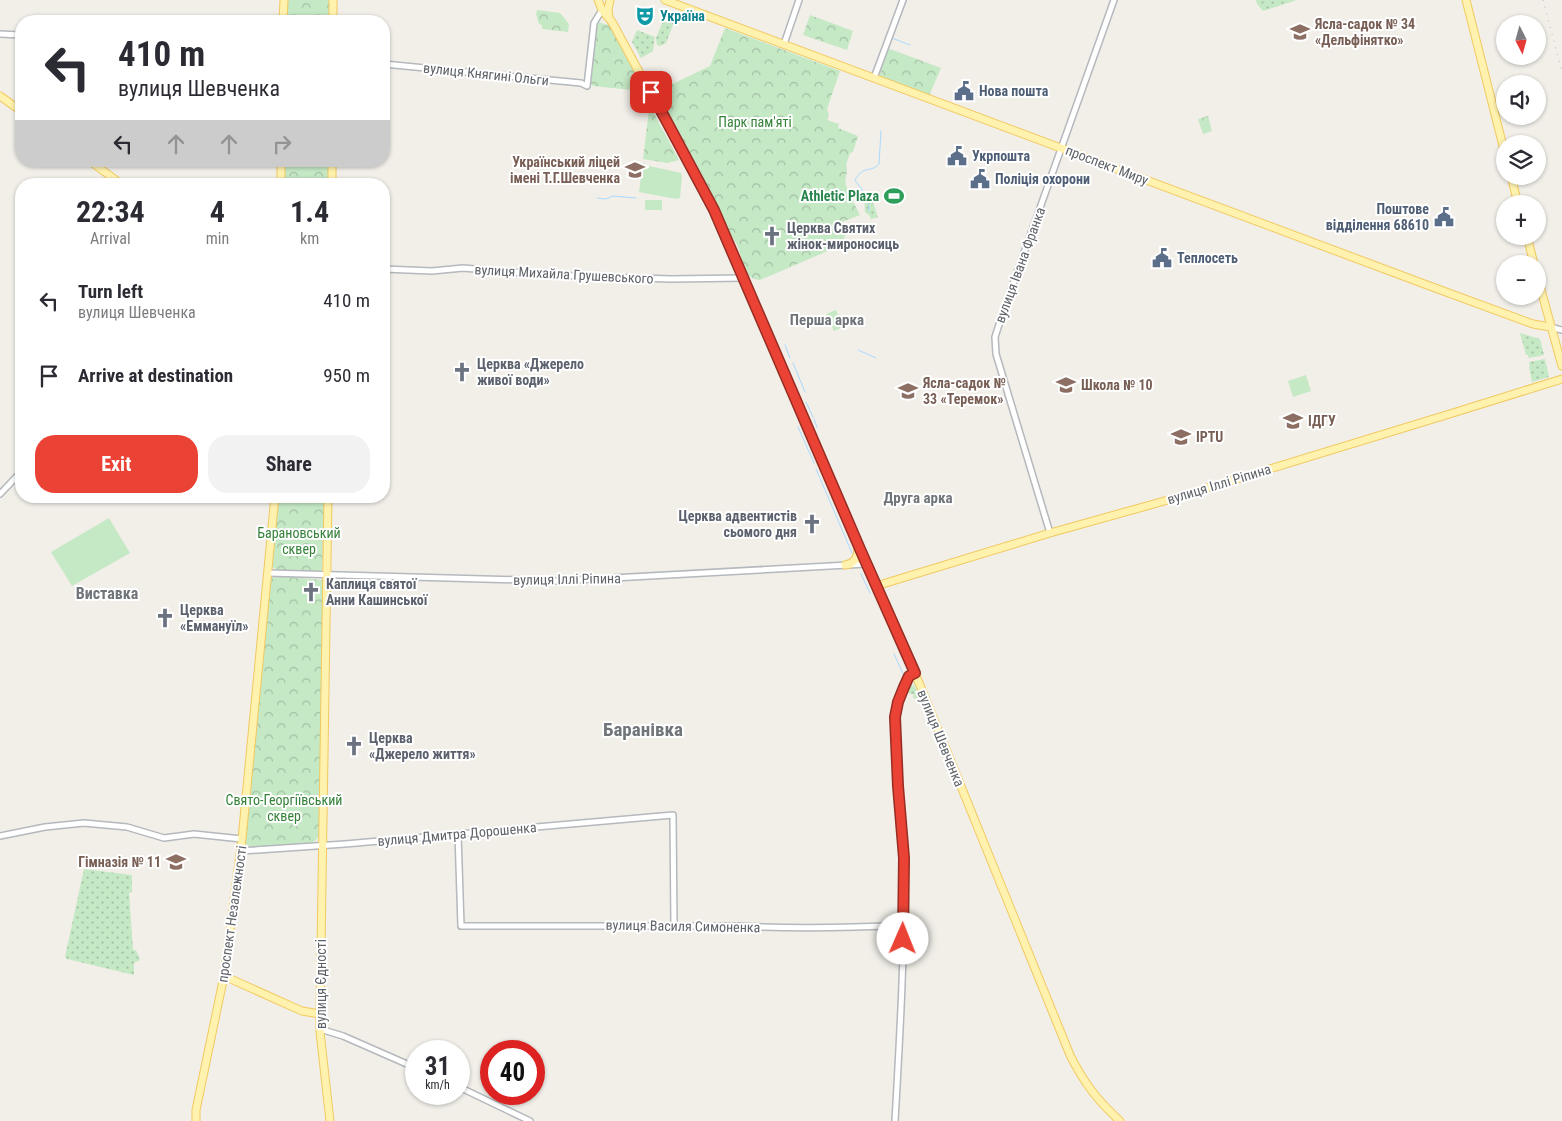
<!DOCTYPE html>
<html lang="en">
<head>
<meta charset="utf-8">
<style>
	:root { --surface:#fff; --page:#f2f2f3; --text:#2b2b33; --muted:#7c7c81; --accent:#ea4335 }
	body { margin:0; font-family:"Roboto Condensed",sans-serif; background:var(--page); color:var(--text); height:100vh; display:flex; flex-direction:column; font-size:19px; white-space:nowrap }
	* { box-sizing:border-box; margin:0 }
	p { font-size:16px; color:var(--muted) }
	.icon { flex:none; width:28px; height:28px; fill:none; stroke:currentColor; stroke-width:2; stroke-linecap:round; stroke-linejoin:round }
	.map { position:relative; flex:1; overflow:hidden }
	.drawer { position:absolute; left:15px; top:178px; width:375px; height:325px; display:flex; flex-direction:column; background:var(--surface); border-radius:20px; box-shadow:0 1px 4px #0004 }
	.drawer>* { flex:none }
	.guide { position:absolute; left:15px; top:15px; width:375px; height:152px; border-radius:20px; box-shadow:0 1px 4px #0004; background:#fff; color:var(--text); overflow:hidden }
	.needle { width:32px; rotate:174deg }
	.fabs { position:absolute; left:1496px; top:15px; display:grid; gap:10px }
	.fabs a { display:grid; place-items:center; width:50px; height:50px; border-radius:50%; background:var(--surface); box-shadow:0 1px 4px #0004; font-size:25px }
	.speed { position:absolute; left:405px; top:1040px; display:flex; gap:10px; font-size:25px; font-weight:700; text-align:center }
	.speed>* { display:grid; place-content:center; width:65px; height:65px; border-radius:50%; background:var(--surface); box-shadow:0 1px 4px #0004; line-height:1 }
	.speed small { font-size:12px; font-weight:400 }
	.speed .limit { border:8px solid #d22; background:#fff; color:#111 }
	.pin { position:absolute; display:grid; place-items:center; width:42px; height:42px; color:#fff; margin:-21px; border-radius:10px; box-shadow:0 2px 8px #0006 }
	.me { position:absolute; width:55px; margin:-28px; rotate:1deg; stroke-linejoin:round; filter:drop-shadow(0 0 4px #0008) }
	.turn { display:flex; align-items:center; gap:18px; height:105px; padding:0 20px; font-size:22px }
	.turn .icon { width:65px; height:65px; stroke-width:2.5 }
	.turn b { display:block; font-size:35px; line-height:42px }
	.lanes { display:flex; align-items:center; height:48px; padding:0 20px; background:#0003; justify-content:center; gap:25px; direction:ltr }
	.lanes .off { opacity:.35 }
	.eta { display:flex; justify-content:space-evenly; align-items:center; height:85px; text-align:center }
	.eta b { font-size:30px; font-weight:700; line-height:35px }
	.primary-button { display:flex; gap:10px; margin-top:auto; padding:10px 20px }
	.primary-button a { flex:1; height:58px; border-radius:20px; background:var(--accent); color:#fff; font-size:20px; font-weight:700; line-height:58px; text-align:center }
	.primary-button a+a { background:var(--page); color:var(--text) }
	ul { padding:0; list-style:none }
	li { display:flex; align-items:center; gap:15px; height:75px; padding:0 20px }
	li div { flex:1 }
	li b { display:block; font-size:19px }
	li em { font-style:normal }
	.map>svg:first-child { display:block }
	.grass { fill:url(#grass-dots) }
	.park { fill:url(#park-crowns) }
	.pitch { fill:#c5e8c5 }
	.lines { fill:none; stroke-linecap:round; stroke-linejoin:round }
	.stream { stroke:#aadaff; stroke-width:1 }
	.minor-casing { stroke:#b5b8bc; stroke-width:8 }
	.major-casing { stroke:#f2c960; stroke-width:9 }
	.minor { stroke:#fff; stroke-width:5 }
	.major { stroke:#fff2af; stroke-width:7 }
	.rail { stroke:#b6b7b8; stroke-width:1; stroke-dasharray:1 6; stroke-linecap:butt }
	.route-casing { stroke:#982c22; stroke-width:12 }
	.route { stroke:#ea4335; stroke-width:9 }
	.labels { text-anchor:middle; stroke-width:4; stroke-linejoin:round; paint-order:stroke }
	.culture-label { font-size:14px; font-weight:bold; fill:#0d838f; stroke:#fff; text-anchor:start }
	.education-label { font-size:14px; font-weight:bold; fill:#785e54; stroke:#fff; text-anchor:start }
	.street-label { font-size:14px; fill:#5f6368; stroke:#fff }
	.service-label { font-size:14px; font-weight:bold; fill:#4e5e75; stroke:#fff; text-anchor:start }
	.park-label { font-size:14px; fill:#348238; stroke:#fff }
	.leisure-label { font-size:14px; font-weight:bold; fill:#27864d; stroke:#fff; text-anchor:end }
	.worship-label { font-size:14px; font-weight:bold; fill:#5b616d; stroke:#fff; text-anchor:start }
	.neighbourhood-label { font-size:15px; font-weight:bold; fill:#70757a; stroke:#fff }
	.quarter-label { font-size:16px; font-weight:bold; fill:#70757a; stroke:#fff }
	.district-label { font-size:19px; font-weight:bold; fill:#70757a; stroke:#fff }
</style>
</head>
<body>
<div class="map">
<svg width="1562" height="1121" viewBox="0 0 1562 1121">
	<defs>
		<pattern id="grass-dots" width="8" height="8" patternUnits="userSpaceOnUse" patternTransform="scale(1.25)"><rect width="8" height="8" fill="#c5e8c5"/><path d="M2 2h.1M6 6h.1" fill="none" stroke="#a3c0a4" stroke-width="1.8" stroke-linecap="round"/></pattern>
		<pattern id="park-crowns" width="20" height="18" patternUnits="userSpaceOnUse" patternTransform="scale(1.25)"><rect width="20" height="18" fill="#c5e8c5"/><path d="M2 6a3 3 0 1 1 6 0M12 15a3 3 0 1 1 6 0" fill="none" stroke="#a3c0a4"/></pattern>
	</defs>
	<rect width="100%" height="100%" fill="#f1efe8"/>
	<path class="grass" d="M1256,0H1297L1263,11L1257,4Z
		M666,14L676,17L666,43L660,46L657,45L656,38Z
		M637,30L655,37L653,51L641,58L632,42Z
		M869,195L871,196L878,217L871,219L869,215L865,212L864,198Z
		M1520,333L1540,339L1544,355L1529,358L1528,355H1526Z
		M1545,359L1549,377L1532,382L1529,367L1530,366L1529,362Z
		M909,684L912,685L914,688L913,684H914L920,698L919,699L915,689L918,699L913,698L914,695L906,692L904,693Z
		M84,869L132,875V892L129,893L133,950H136L140,960L134,963V975L67,959L65,957Z"/>
	<path class="park" d="M288,0H329V21H286Z
		M537,10L560,13L569,24L568,32L542,29V25L539,24L536,14Z
		M810,15L853,31L847,50L803,35Z
		M597,22L609,25L642,86V91L593,86L591,84Z
		M725,28L840,71L828,106L827,110L829,114L827,120L839,124L838,128L858,136L853,152L850,153L846,165C849,172 844,177 846,185C849,195 855,205 860,215L842,222L847,235L844,236L845,240L843,241L844,244L760,280C742,280 743,257 737,245C735,241 733,239 731,236C723,220 717,203 708,187C692,154 673,122 655,90L662,89L710,66Z
		M890,49L941,68L929,96L879,77L888,50Z
		M649,110H652L679,160L667,163L643,159Z
		M1208,116L1212,131L1203,134L1198,119Z
		M285,161H329V184H284Z
		M278,496H325L322,572L278,570L272,567Z
		M278,576L323,580L320,834L315,841L311,843L251,847L247,845L245,842L270,580L273,577Z"/>
	<path class="pitch" d="M643,163H645V165L681,173L682,176L680,198L676,199L639,192Z
		M645,200H662V210H645Z
		M836,310L843,327L834,331L826,314Z
		M1306,375L1311,391L1293,397L1288,381Z
		M109,518L130,553L72,586L51,552Z"/>
	<g class="lines">
		<path class="stream" d="M892,38L910,45
			M863,191L855,180C863,165 871,173 879,164L881,131
			M597,198L606,199L613,196L636,198
			M868,199L869,211
			M785,345L790,358
			M858,350L876,358
			M793,363L805,392
			M806,402L813,417
			M814,419L817,427
			M798,427L814,463
			M816,469L852,553
			M861,574L870,593
			M894,654L905,678"/>
		<defs>
			<path id="minor" d="M0,34L21,35
				M784,44L799,0
				M384,64L581,83L587,86L594,23L602,10
				M874,78L903,0
				M384,269L432,271L463,268L547,275L671,279L744,278
				M1550,327L1562,330
				M0,494L21,472
				M1050,533L996,354L995,337L1004,309L1114,0
				M268,573L558,581L866,564
				M458,834L461,926H738C793,929 849,928 904,925
				M0,836L45,827L84,823L127,827L164,838L194,834L242,839
				M241,851L345,844L673,815L674,926
				M320,1029L343,1036L416,1068
				M459,1087L530,1121
				M895,1121C900,1034 905,947 904,860C903,818 897,777 896,735C895,717 897,682 915,673"/>
			<path id="major" d="M598,0L602,10L612,22L714,210L843,511L915,673L1070,1055C1084,1083 1097,1100 1120,1121
				M665,0L1427,285L1533,324L1550,327
				M1466,0L1505,154
				M609,17L608,10L610,0
				M283,21L284,0
				M333,21V0
				M0,96L21,111
				M90,161L121,184
				M1511,176L1518,204
				M281,184V161
				M332,184V161
				M1527,236L1534,264
				M1538,279L1562,366
				M328,496L320,1014V1032L330,1121
				M845,565C854,564 858,558 858,548
				M876,586L1050,533L1168,500L1456,412L1562,379
				M224,976L302,1011L320,1014
				M196,1121V1110L224,976L242,839L275,496"/>
		</defs>
		<use href="#minor" class="minor-casing"/>
		<use href="#major" class="major-casing"/>
		<use href="#minor" class="minor"/>
		<use href="#major" class="major"/>
		<path class="rail" d="M1543,0L1562,72"/>
	</g>
	<g class="lines">
		<defs>
			<path id="route" d="M651,92L714,210L860,549L915,673L909,676L904,687L898,702L895,717L898,786L904,858L903,939"/>
		</defs>
		<use href="#route" class="route-casing"/>
		<use href="#route" class="route"/>
	</g>
	<defs>
		<symbol id="theatre-bare" viewBox="-9 -9 18 18"><path d="M-5-5.5Q0-4 5-5.5V0Q5 5 0 6Q-5 5-5 0ZM-3.3-2.5H-1v1.5H-3.3ZM1-2.5H3.3v1.5H1ZM-2.8 1Q0 5.5 2.8 1Z" fill="#0f9aa8" stroke="#fff" stroke-width="2.5" paint-order="stroke"/></symbol>
		<symbol id="school-bare" viewBox="-9 -9 18 18"><path d="M0-5L7-2L0 1L-7-2ZM-4 1L0 2.5L4 1V4Q0 6-4 4Z" fill="#8d6e63" stroke="#fff" stroke-width="2.5" paint-order="stroke"/></symbol>
		<symbol id="civic-bare" viewBox="-9 -9 18 18"><path d="M-.6-6.5H3V-4.5H.6V-3L4-1V1h2V6H-6V1h2V-1L-.6-3ZM-1.2 2.5V6h2.4V2.5Z" fill="#5c6f8a" stroke="#fff" stroke-width="2.5" paint-order="stroke"/></symbol>
		<symbol id="stadium-bare" viewBox="-9 -9 18 18"><path d="M0-5a6.5 5 0 1 0 0 10a6.5 5 0 1 0 0-10ZM-3.5-1.8h7v3.6h-7Z" fill="#2e9e5b" stroke="#fff" stroke-width="2.5" paint-order="stroke"/></symbol>
		<symbol id="church-bare" viewBox="-9 -9 18 18"><path d="M-1.2-6h2.4v3.5h3.3v2.4h-3.3V6h-2.4V-.1h-3.3v-2.4h3.3Z" fill="#6b7280" stroke="#fff" stroke-width="2.5" paint-order="stroke"/></symbol>
		<symbol id="university-bare" viewBox="-9 -9 18 18"><path d="M0-5L7-2L0 1L-7-2ZM-4 1L0 2.5L4 1V4Q0 6-4 4Z" fill="#8d6e63" stroke="#fff" stroke-width="2.5" paint-order="stroke"/></symbol>
	</defs>
	<g fill-rule="evenodd">
		<use href="#theatre-bare" x="631" y="2" width="28" height="28"/>
		<use href="#school-bare" x="1286" y="18" width="28" height="28"/>
		<use href="#civic-bare" x="950" y="77" width="28" height="28"/>
		<use href="#civic-bare" x="943" y="142" width="28" height="28"/>
		<use href="#school-bare" x="621" y="156" width="28" height="28"/>
		<use href="#civic-bare" x="966" y="165" width="28" height="28"/>
		<use href="#stadium-bare" x="880" y="182" width="28" height="28"/>
		<use href="#civic-bare" x="1430" y="203" width="28" height="28"/>
		<use href="#church-bare" x="758" y="222" width="28" height="28"/>
		<use href="#civic-bare" x="1148" y="244" width="28" height="28"/>
		<use href="#church-bare" x="448" y="358" width="28" height="28"/>
		<use href="#school-bare" x="1052" y="371" width="28" height="28"/>
		<use href="#school-bare" x="894" y="377" width="28" height="28"/>
		<use href="#university-bare" x="1279" y="407" width="28" height="28"/>
		<use href="#university-bare" x="1167" y="423" width="28" height="28"/>
		<use href="#church-bare" x="798" y="510" width="28" height="28"/>
		<use href="#church-bare" x="297" y="578" width="28" height="28"/>
		<use href="#church-bare" x="151" y="604" width="28" height="28"/>
		<use href="#church-bare" x="340" y="732" width="28" height="28"/>
		<use href="#school-bare" x="162" y="848" width="28" height="28"/>
	</g>
	<g class="labels">
		<g class="culture-label">
			<text x="660" y="21">Україна</text>
		</g>
		<g class="education-label">
			<text x="1315" y="29">Ясла-садок № 34<tspan x="1315" dy="16">«Дельфінятко»</tspan></text>
			<text x="620" y="167" text-anchor="end">Український ліцей<tspan x="620" dy="16">імені Т.Г.Шевченка</tspan></text>
			<text x="923" y="388">Ясла-садок №<tspan x="923" dy="16">33 «Теремок»</tspan></text>
			<text x="1081" y="390">Школа № 10</text>
			<text x="1308" y="426">ІДГУ</text>
			<text x="1196" y="442">IPTU</text>
			<text x="161" y="867" text-anchor="end">Гімназія № 11</text>
		</g>
		<g class="street-label">
			<text transform="translate(486 74) rotate(6)" y="5">вулиця Княгині Ольги</text>
			<text transform="translate(1107 165) rotate(21)" y="5">проспект Миру</text>
			<text transform="translate(1020 265) rotate(-70)" y="5">вулиця Івана Франка</text>
			<text transform="translate(564 274) rotate(3)" y="5">вулиця Михайла Грушевського</text>
			<text transform="translate(1219 484) rotate(-17)" y="5">вулиця Іллі Ріпина</text>
			<text transform="translate(567 579) rotate(-1)" y="5">вулиця Іллі Ріпина</text>
			<text transform="translate(941 738) rotate(68)" y="5">вулиця Шевченка</text>
			<text transform="translate(457 834) rotate(-5)" y="5">вулиця Дмитра Дорошенка</text>
			<text transform="translate(232 914) rotate(-82)" y="5">проспект Незалежності</text>
			<text transform="translate(683 926) rotate(1)" y="5">вулиця Василя Симоненка</text>
			<text transform="translate(321 984) rotate(-90)" y="5">вулиця Єдності</text>
		</g>
		<g class="service-label">
			<text x="979" y="96">Нова пошта</text>
			<text x="972" y="161">Укрпошта</text>
			<text x="995" y="184">Поліція охорони</text>
			<text x="1429" y="214" text-anchor="end">Поштове<tspan x="1429" dy="16">відділення 68610</tspan></text>
			<text x="1177" y="263">Теплосеть</text>
		</g>
		<g class="park-label">
			<text x="755" y="127">Парк пам'яті</text>
			<text x="299" y="538">Барановський<tspan x="299" dy="16">сквер</tspan></text>
			<text x="284" y="805">Свято-Георгіївський<tspan x="284" dy="16">сквер</tspan></text>
		</g>
		<g class="leisure-label">
			<text x="879" y="201">Athletic Plaza</text>
		</g>
		<g class="worship-label">
			<text x="787" y="233">Церква Святих<tspan x="787" dy="16">жінок-мироносиць</tspan></text>
			<text x="477" y="369">Церква «Джерело<tspan x="477" dy="16">живої води»</tspan></text>
			<text x="797" y="521" text-anchor="end">Церква адвентистів<tspan x="797" dy="16">сьомого дня</tspan></text>
			<text x="326" y="589">Каплиця cвятої<tspan x="326" dy="16">Анни Кашинської</tspan></text>
			<text x="180" y="615">Церква<tspan x="180" dy="16">«Еммануїл»</tspan></text>
			<text x="369" y="743">Церква<tspan x="369" dy="16">«Джерело життя»</tspan></text>
		</g>
		<g class="neighbourhood-label">
			<text x="827" y="325">Перша арка</text>
			<text x="918" y="503">Друга арка</text>
		</g>
		<g class="quarter-label">
			<text x="107" y="599">Виставка</text>
		</g>
		<g class="district-label">
			<text x="643" y="736">Баранівка</text>
		</g>
	</g>
</svg>
<div class="fabs">
<a><svg class="needle" viewBox="-14 -14 28 28"><path d="M0-13l5 13h-10z" fill="#e53935"/><path d="M0 13l5-13h-10z" fill="#7c7c81"/></svg></a>
<a><svg class="icon" aria-label="sound" viewBox="0 0 24 24"><path d="M4 9h4l5-4v14l-5-4H4zM17 9q2 3 0 6"/></svg></a>
<a><svg class="icon" aria-label="layers" viewBox="0 0 24 24"><path d="M12 4l9 5-9 5-9-5zM3 14l9 5 9-5"/></svg></a>
<a>+</a>
<a>−</a>
</div>
<div class="speed"><div>31<small>km/h</small></div><div class="limit">40</div></div>
<div class="pin" style="left:651px;top:92px;background:#d93025"><svg class="icon" aria-label="arrive" viewBox="0 0 24 24"><path d="M6 21V4h12l-3 4 3 4H6"/></svg></div>
<svg class="me" style="left:903px;top:939px" viewBox="-20 -20 40 40"><circle r="19" fill="#fff"/><path d="M0-13L10 11 0 6-10 11z" fill="#ea4335"/></svg>
<div class="guide">
<div class="turn"><svg class="icon" aria-label="left" viewBox="0 0 24 24"><path d="M17 20v-9H6M10 6l-5 5 5 5"/></svg><div><b>410 m</b>вулиця Шевченка</div></div>
<div class="lanes"><svg class="icon" aria-label="left" viewBox="0 0 24 24"><path d="M17 20v-9H6M10 6l-5 5 5 5"/></svg><svg class="icon off" aria-label="ahead" viewBox="0 0 24 24"><path d="M12 20V5M6 11l6-6 6 6"/></svg><svg class="icon off" aria-label="ahead" viewBox="0 0 24 24"><path d="M12 20V5M6 11l6-6 6 6"/></svg><svg class="icon off" aria-label="right" viewBox="0 0 24 24"><path d="M7 20v-9h11M14 6l5 5-5 5"/></svg></div>
</div>
<section class="drawer">
<div class="eta">
<div><b>22:34</b><p>Arrival</p></div>
<div><b>4</b><p>min</p></div>
<div><b>1.4</b><p>km</p></div>
</div>
<ul>
<li><svg class="icon" aria-label="left" viewBox="0 0 24 24"><path d="M17 20v-9H6M10 6l-5 5 5 5"/></svg><div><b>Turn left</b><p>вулиця Шевченка</p></div><em>410 m</em></li>
<li><svg class="icon" aria-label="arrive" viewBox="0 0 24 24"><path d="M6 21V4h12l-3 4 3 4H6"/></svg><div><b>Arrive at destination</b></div><em>950 m</em></li>
</ul>
<div class="primary-button"><a>Exit</a><a>Share</a></div>
</section>
</div>
</body>
</html>
